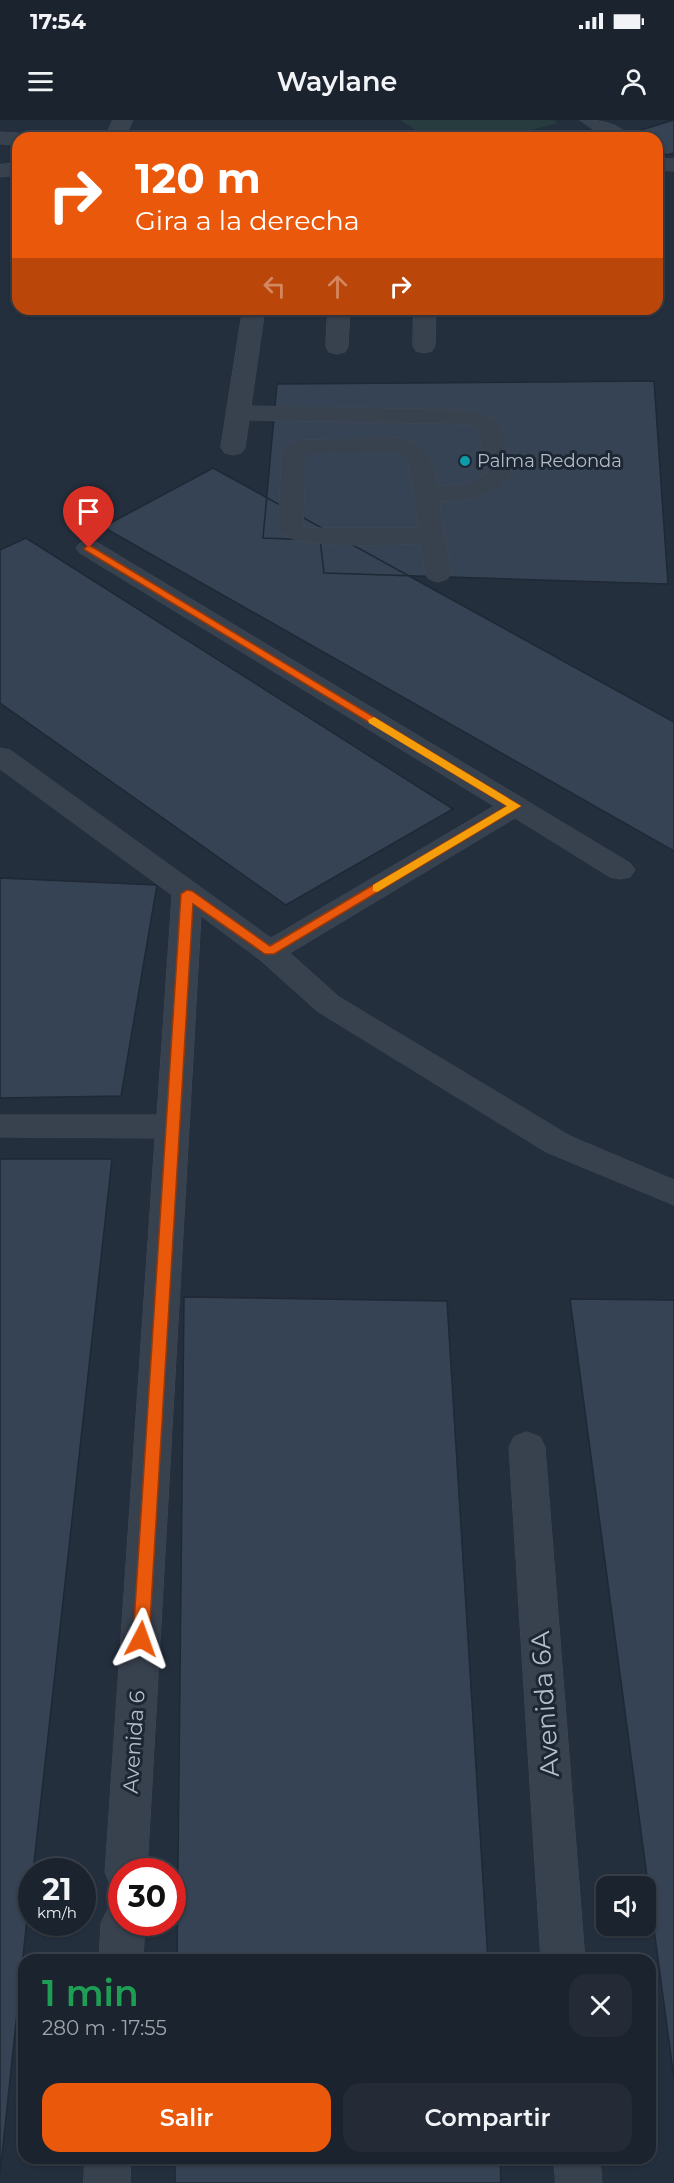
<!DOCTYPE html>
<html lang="es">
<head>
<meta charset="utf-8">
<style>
	:root { --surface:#1b232e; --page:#242b36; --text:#f1f3f6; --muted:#a0a4aa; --line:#39404a; --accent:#ea580c }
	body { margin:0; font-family:Montserrat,sans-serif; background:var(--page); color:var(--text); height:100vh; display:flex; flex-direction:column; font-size:22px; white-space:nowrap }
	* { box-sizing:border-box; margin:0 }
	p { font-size:20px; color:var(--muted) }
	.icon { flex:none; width:33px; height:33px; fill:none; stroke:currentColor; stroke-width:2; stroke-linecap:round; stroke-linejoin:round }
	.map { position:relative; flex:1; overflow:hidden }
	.details { position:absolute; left:18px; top:1834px; width:638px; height:210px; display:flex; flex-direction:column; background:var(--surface); border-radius:18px; box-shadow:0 2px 4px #0004,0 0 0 2px var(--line) }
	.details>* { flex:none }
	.top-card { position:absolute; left:12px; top:12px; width:651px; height:183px; border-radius:18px; box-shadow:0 2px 4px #0004,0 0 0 2px var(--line); background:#ea580c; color:#fff; overflow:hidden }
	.buttons { position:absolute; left:596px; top:1756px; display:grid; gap:12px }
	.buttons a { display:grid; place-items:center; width:60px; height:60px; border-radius:12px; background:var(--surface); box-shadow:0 2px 4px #0004,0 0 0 2px var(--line); font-size:30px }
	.speed { position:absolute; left:18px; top:1738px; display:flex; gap:12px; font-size:30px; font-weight:700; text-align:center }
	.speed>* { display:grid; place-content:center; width:78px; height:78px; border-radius:50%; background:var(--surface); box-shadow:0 2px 4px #0004,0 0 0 2px var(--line); line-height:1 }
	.speed small { font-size:15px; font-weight:400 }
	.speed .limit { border:9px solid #d22; background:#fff; color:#111 }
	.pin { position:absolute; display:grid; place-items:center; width:51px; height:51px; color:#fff; margin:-62px -26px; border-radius:50% 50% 50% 0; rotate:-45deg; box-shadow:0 0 6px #0007 }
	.pin .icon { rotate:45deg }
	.me { position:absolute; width:66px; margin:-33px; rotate:4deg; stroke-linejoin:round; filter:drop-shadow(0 0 4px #0008) }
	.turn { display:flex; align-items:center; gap:21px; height:126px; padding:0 24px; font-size:27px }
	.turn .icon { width:78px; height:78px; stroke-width:2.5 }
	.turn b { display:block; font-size:42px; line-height:51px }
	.lanes { display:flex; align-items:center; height:57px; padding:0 24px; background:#0003; justify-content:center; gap:30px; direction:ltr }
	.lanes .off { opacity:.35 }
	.round { display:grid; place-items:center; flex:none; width:63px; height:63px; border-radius:18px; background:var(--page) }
	.head { display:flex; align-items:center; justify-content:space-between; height:102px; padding:0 24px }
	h1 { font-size:36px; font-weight:600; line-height:45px; color:#1e9e55 }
	.button { display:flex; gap:12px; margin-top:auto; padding:12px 24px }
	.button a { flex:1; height:69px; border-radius:18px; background:var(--accent); color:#fff; font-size:24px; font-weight:600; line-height:69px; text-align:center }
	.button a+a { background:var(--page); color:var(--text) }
	.status { display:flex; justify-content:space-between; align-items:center; height:42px; padding:0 30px; background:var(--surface); direction:ltr }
	.status svg { height:16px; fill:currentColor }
	header { display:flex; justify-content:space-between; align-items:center; height:78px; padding:0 24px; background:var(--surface); font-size:27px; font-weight:600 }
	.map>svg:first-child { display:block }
	.green { fill:#263c3f }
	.building { fill:#364354; stroke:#1f2835; stroke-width:1.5 }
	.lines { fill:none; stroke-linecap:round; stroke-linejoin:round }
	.minor-casing { stroke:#414a57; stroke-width:1 }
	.minor { fill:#38414e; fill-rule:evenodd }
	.route { fill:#ea580c; stroke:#983908; stroke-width:1.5 }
	.slow { fill:#f59e0b }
	.culture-dot { fill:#0f9aa8; stroke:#1d2633; stroke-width:2 }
	.labels { text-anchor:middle; stroke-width:6; stroke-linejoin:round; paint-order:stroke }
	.far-poi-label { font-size:18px; fill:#b4bcc9; stroke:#1d2633; text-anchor:start }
	.street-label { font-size:21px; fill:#b4bcc9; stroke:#1d2633 }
	.near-street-label { font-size:26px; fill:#b4bcc9; stroke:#1d2633 }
</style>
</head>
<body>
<div class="status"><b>17:54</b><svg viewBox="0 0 49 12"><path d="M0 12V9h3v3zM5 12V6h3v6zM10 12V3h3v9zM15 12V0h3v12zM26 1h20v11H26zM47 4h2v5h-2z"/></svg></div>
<header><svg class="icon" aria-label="menu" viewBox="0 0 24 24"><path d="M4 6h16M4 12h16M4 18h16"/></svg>Waylane<svg class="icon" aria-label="person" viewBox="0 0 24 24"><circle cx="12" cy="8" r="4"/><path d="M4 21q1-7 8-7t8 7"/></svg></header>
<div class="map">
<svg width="674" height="2063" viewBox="0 0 674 2063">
	<rect width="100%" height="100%" fill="#242f3e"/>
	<path class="green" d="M400,0H553L558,3L500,18H428Z"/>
	<path class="building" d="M674,0V33L667,35L657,29V18H640L631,13Z
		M654,261L668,464L324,453L320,420L263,418L277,264Z
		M213,348L674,602V731L103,407Z
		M26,418L453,689L286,785L0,583V430Z
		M0,758L157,765L121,976L0,978Z
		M0,1039H112L33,1752H32L0,2054Z
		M184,1177L447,1181L488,1840H177Z
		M570,1179L674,1180V1959Z
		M175,2038H500L501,2063H175Z"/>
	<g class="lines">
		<defs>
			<path id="minor" d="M113,0H133L125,18H105Z
				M580,0C598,0 618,1 630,18H606Z
				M0,12L18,13L27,18H18V25L0,24Z
				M657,38L674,39V51L657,50Z
				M18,43V55L0,57V45Z
				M243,189H265L251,286L469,290C485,294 493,296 503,310L511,355C495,378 465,381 439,381L451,454L447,459L438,462L429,459L425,454L421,424C393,424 292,431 278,410L282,331L286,326L301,320L398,318L416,324L427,333L433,343L437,366L468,364L487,353L479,311L476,306L468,304L249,300L245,328L241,333L233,335L225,333L221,328ZM395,332L405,338L409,343L419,408H310L303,406L306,334Z
				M328,189H350L348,227L345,232L337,234L329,232L326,227Z
				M414,189H436L435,226L432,231L424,233L416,231L413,226Z
				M89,420L98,423L630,743L635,750L630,757L620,759L610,757L515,698L290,833L339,877L570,1016L674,1060V1085L546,1032L317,891L259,839L201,796L147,1752H122V1770L111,1766L105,1752L155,1018L0,1017V995H157L172,775L0,649V628L10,630L271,818L494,686L80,433L76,428L80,423Z
				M527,1312L540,1317L545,1327L585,1840H541L509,1327L514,1317Z
				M122,1784V1803H145L143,1840H99L101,1803L108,1789Z
				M85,2038H131L130,2063H84Z
				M554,2038H600L602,2063H556Z"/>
		</defs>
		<use href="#minor" class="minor-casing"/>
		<use href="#minor" class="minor"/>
	</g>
	<path class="route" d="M89,425L521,686L274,834H265L193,784L149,1519L146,1524L141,1526L135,1524L133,1519L181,774L187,770L192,771L270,826L507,686L85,430L84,428Z"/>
	<path class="slow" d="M374,597L521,686L377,772L373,771V765L507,686L369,603L368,600Z"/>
	<circle class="culture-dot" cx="465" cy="341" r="6"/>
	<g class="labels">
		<g class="far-poi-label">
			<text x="477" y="347">Palma Redonda</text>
		</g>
		<g class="street-label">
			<text transform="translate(134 1622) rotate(-86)" y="7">Avenida 6</text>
		</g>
		<g class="near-street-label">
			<text transform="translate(545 1584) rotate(-94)" y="9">Avenida 6A</text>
		</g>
	</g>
</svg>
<div class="buttons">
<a><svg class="icon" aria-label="sound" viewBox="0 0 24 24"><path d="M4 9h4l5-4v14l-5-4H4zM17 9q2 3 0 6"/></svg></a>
</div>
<div class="speed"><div>21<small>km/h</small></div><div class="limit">30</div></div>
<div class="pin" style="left:89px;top:428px;background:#d93025"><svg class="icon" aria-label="arrive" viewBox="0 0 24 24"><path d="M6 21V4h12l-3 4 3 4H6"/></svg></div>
<svg class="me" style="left:141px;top:1519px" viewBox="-20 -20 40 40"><path d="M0-17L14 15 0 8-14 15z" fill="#ea580c" stroke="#fff" stroke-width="4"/></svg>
<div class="top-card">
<div class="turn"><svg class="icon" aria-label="right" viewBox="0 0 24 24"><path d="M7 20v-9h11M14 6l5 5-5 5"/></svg><div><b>120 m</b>Gira a la derecha</div></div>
<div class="lanes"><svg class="icon off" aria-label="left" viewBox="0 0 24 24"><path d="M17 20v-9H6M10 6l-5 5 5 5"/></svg><svg class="icon off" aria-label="ahead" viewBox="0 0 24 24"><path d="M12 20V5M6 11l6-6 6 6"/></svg><svg class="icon" aria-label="right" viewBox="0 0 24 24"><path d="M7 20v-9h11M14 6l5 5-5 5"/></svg></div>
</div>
<section class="details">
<div class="head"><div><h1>1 min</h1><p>280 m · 17:55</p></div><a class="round"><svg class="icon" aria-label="close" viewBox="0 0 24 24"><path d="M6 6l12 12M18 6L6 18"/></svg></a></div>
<div class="button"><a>Salir</a><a>Compartir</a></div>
</section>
</div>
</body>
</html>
